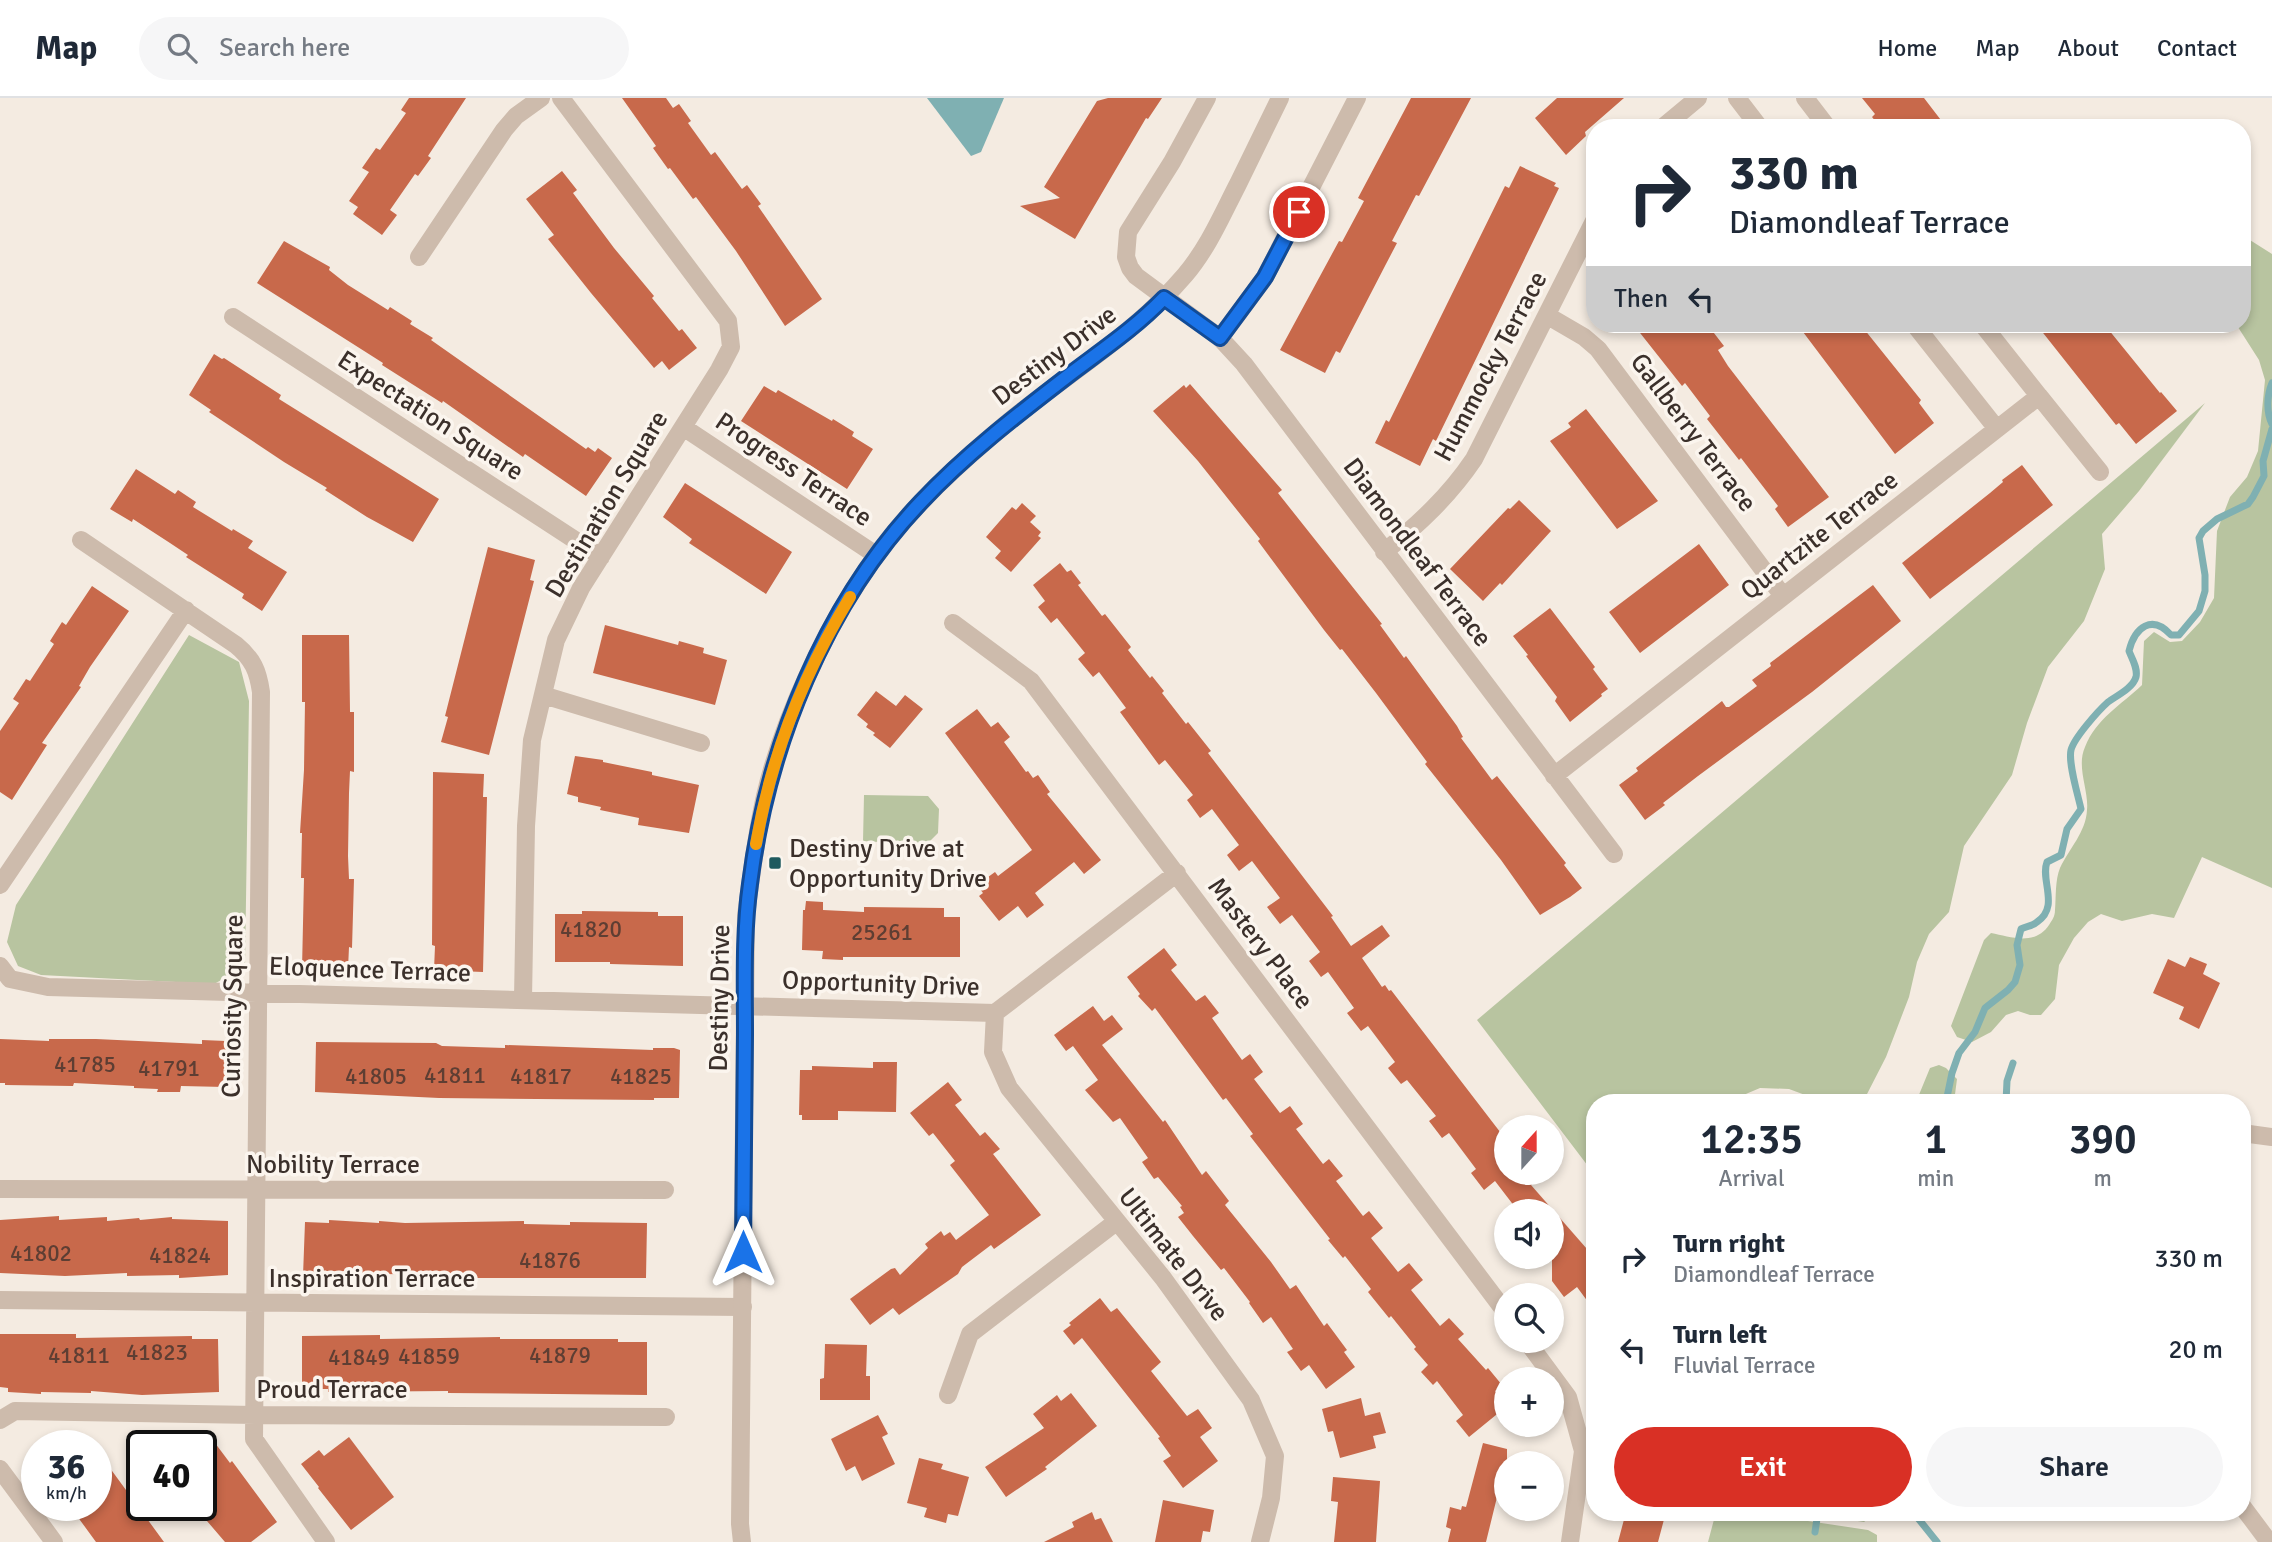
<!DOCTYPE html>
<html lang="en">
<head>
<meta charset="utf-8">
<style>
	:root { --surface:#fff; --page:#f6f6f7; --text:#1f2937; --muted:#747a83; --line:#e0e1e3; --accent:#d93025 }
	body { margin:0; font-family:Signika,sans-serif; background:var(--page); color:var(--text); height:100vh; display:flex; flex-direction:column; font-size:26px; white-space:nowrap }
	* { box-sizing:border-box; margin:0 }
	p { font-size:23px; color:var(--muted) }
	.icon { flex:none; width:38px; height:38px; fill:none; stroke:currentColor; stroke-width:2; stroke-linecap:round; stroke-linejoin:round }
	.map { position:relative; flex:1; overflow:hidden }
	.side { position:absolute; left:1586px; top:996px; width:665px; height:427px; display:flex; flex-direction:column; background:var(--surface); border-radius:28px; box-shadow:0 4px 10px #0003 }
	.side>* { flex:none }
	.guide { position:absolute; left:1586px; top:21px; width:665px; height:214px; border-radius:28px; box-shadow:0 4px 10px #0003; background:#fff; color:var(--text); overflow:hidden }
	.needle { width:46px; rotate:21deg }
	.tools { position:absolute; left:1494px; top:1017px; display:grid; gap:14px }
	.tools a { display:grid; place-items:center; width:70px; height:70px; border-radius:50%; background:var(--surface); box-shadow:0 4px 10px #0003; font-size:35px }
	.speed { position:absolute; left:21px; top:1332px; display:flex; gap:14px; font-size:35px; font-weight:700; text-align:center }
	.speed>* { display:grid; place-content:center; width:91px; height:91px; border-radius:50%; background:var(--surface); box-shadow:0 4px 10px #0003; line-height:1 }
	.speed small { font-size:18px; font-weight:400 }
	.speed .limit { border:4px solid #111; border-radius:10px; background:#fff; color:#111 }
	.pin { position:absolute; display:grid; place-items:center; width:60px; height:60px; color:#fff; margin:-30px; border:4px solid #fff; border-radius:50%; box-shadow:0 2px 7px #0007 }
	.me { position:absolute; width:77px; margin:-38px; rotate:0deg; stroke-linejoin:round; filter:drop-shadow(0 0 5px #0008) }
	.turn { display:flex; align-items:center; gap:24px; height:147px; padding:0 28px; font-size:32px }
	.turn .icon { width:91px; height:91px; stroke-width:2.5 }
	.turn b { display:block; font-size:49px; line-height:60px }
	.then { display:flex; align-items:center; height:66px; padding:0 28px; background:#0003; gap:14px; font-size:26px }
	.eta { display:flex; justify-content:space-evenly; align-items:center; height:119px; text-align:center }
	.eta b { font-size:42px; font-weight:600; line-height:49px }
	.action { display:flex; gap:14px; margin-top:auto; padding:14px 28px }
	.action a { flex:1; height:80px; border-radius:42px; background:var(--accent); color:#fff; font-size:28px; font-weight:600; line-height:80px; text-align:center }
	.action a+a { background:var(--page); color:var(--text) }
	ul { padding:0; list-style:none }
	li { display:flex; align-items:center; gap:21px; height:91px; padding:0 28px }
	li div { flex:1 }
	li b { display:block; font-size:26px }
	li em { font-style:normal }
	header { display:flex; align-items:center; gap:42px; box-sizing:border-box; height:98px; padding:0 35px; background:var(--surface); border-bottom:2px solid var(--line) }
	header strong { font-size:33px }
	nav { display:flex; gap:38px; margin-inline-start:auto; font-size:24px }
	.search { width:490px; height:63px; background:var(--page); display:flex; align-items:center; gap:18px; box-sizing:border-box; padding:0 24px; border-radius:38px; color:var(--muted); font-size:26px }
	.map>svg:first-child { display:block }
	.green { fill:#b8c4a0 }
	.water { fill:#7fb0b2 }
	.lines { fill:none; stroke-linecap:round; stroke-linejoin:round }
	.stream { stroke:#7fb0b2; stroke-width:7 }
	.building { fill:#c8694b }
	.minor { stroke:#cdbbac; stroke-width:18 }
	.tertiary { stroke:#cdbbac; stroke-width:18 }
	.route-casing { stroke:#114b97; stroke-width:18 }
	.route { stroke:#1a73e8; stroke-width:12 }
	.slow { stroke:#f59e0b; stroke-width:12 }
	.poi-dot { fill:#1f5a5e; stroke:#fbf5ee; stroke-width:2.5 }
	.labels { text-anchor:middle; stroke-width:7; stroke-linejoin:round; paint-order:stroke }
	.number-label { font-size:23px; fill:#5e3e33 }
	.street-label { font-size:26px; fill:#3b302b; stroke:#fbf5ee }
	.poi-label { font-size:26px; fill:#3b302b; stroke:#fbf5ee; text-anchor:start }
</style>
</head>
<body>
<header>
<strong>Map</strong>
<div class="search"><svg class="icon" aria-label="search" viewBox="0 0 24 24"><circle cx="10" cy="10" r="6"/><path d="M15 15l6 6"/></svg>Search here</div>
<nav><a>Home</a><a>Map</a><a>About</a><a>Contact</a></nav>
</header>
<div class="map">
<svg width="2272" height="1444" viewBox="0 0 2272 1444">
	<rect width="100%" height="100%" fill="#f4ebe1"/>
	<path class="green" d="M2242,137L2272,156V790L2202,759L2174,820L2152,816L2122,823L2101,816L2088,824L2074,840L2059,867L2055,901L2041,917H2030L2018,913L2006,917L1991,934L1972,944L1957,939L1951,928L1984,842L1991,835C2011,839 2035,848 2049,827C2052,822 2055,819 2055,812C2056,799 2055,782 2060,770C2069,751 2086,734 2087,712C2089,692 2076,669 2085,649C2096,621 2121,607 2142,587L2144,543L2154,534L2170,544L2182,543L2200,524L2214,500L2217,433L2230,399L2247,379L2258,353L2265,282L2259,262L2236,226H2242Z
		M2205,305L2139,393L2102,436L2105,471L2084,523L2048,569L2027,625L2012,677L1964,748L1949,814L1929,836L1917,864L1909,899L1886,959L1866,998L1856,1004H1824L1789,991L1760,990L1727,1004H1594V1076L1477,922Z
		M189,537L239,564L249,603L245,869L214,886L41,877L18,868L7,844L16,807Z
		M864,697L928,698L939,711L938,735L926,747L863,743Z
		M1939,967L1946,970L1957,981L1954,1004H1916L1930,970Z
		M1716,1414H1748L1868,1432L1877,1437V1444H1708Z
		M1802,1414H1876L1864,1424Z"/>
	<path class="water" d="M927,0H1004L981,54L971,58Z"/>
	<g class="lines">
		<path class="stream" d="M2272,285C2267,297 2266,314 2272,326
			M1946,1004L1952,975L1959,955L1975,934L1985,910L2008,892L2015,884L2020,867L2017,847L2021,831C2027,828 2033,828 2037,824C2060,809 2040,782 2047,764L2061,757L2067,731L2081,711C2078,697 2068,665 2071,652C2074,640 2098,613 2108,604C2116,598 2133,590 2136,579C2138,570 2132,561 2129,553C2135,529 2152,516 2171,537H2179L2199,513L2205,493V477L2199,440L2203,433L2217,421L2248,406L2253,399L2264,378L2263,363L2272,331
			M2006,1004L2007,983L2013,965
			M1913,1414L1937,1444
			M1815,1434L1818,1414"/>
	</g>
	<path class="building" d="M409,0H466L428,58L431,60L418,78L415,76L390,112L397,117L382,137L353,116L358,109L349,103L369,74L362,70L376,50L380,52L406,15L401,12Z
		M622,0H666L673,10L679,6L691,23L688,25L711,57L715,54L742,91L747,87L761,106L758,108L822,201L785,228L736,153L696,99L693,101L670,70L668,71L653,50L656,48Z
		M1108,0H1162L1148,21L1146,20L1075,141L1020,108L1060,100L1044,89L1097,3Z
		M1411,0H1471L1419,98L1416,97L1392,143L1397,145L1386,166L1340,255L1336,253L1325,275L1280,252L1339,143L1342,144L1364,103L1358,100Z
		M1557,0H1624L1585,34L1586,38L1566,57L1535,20Z
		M1862,0H1924L1947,30H1881L1872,19L1875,16Z
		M1520,68L1556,85L1554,88L1559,90L1436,343L1433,341L1420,368L1375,345L1386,322L1389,324L1505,88L1509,90Z
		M562,73L577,92L573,95L614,150L654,198L652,200L679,233L682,231L697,250L669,272L662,263L654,270L591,195L548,141L554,137L526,101Z
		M284,143L330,169L329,172L348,187L388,212L390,209L412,223L410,226L433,240L431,242L586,351L588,349L595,354L598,350L612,360L586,398L525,356L523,359L443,303L442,305L382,267L383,265L257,185Z
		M1633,226H1707L1724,248L1718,252L1728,268L1829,399L1788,429L1775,411L1778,408L1741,360L1739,362L1707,321L1710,318L1685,285L1682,288Z
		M1797,226H1860L1921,302L1919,305L1934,325L1895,356Z
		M2036,226H2104L2160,295L2161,294L2177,313L2136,346L2119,325L2116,327Z
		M214,256L222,261L224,260L281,297L279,301L439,401L413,444L367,419L325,392L327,390L284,364L209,314L211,312L189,297Z
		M1190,286L1282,392L1278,395L1382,526L1380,527L1404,560L1406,558L1457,628L1463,639L1461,640L1492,682L1497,678L1566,765L1564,767L1582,790L1570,799L1540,817L1501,762L1425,666L1427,664L1376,595L1342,551L1340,552L1324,532L1258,443L1260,441L1198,363L1153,313L1184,287L1186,290Z
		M764,288L776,295L778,292L832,323L833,321L854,334L852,338L873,351L847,391L741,323Z
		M1586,311L1658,403L1617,431L1550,343L1571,329L1568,325Z
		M2022,367L2053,407L1930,501L1902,465L1990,395L2003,384L2002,382Z
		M136,371L175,396L178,392L196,404L193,409L232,433L233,431L253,443L248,450L287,474L262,513L242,500L244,496L186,459L188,457L170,445L133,421L132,424L110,411Z
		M685,385L792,454L766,496L689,445L692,441L663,419Z
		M1519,402L1551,433L1502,487L1500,485L1483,503L1450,471L1508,410L1510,411Z
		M1022,405L1036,418L1030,424L1041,434L1038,438L1041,440L1011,474L995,460L1001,453L986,439L1012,409L1016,412Z
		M1699,446L1729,487L1640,555L1609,514Z
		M488,449L535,462L530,482L534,483L489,657L441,644L448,619L445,618Z
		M1060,465L1067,474L1071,472L1081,485L1078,487L1102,518L1105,516L1131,549L1128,552L1150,580L1152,578L1164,593L1162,595L1186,626L1188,624L1211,653L1208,655L1333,818L1331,819L1351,848L1382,827L1390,838L1362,860L1382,889L1385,887L1389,893L1391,892L1507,1043V1074H1547L1531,1087L1594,1159V1212L1577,1189L1564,1199L1552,1183V1113H1518L1495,1083L1484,1092L1471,1075L1476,1071L1449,1035L1442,1040L1429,1023L1436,1018L1407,982L1401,986L1388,970L1395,964L1368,928L1361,933L1347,915L1354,910L1328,874L1321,879L1309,863L1320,854L1292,817L1280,826L1267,809L1280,800L1252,763L1239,773L1227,757L1239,747L1212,711L1200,720L1187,702L1193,697L1165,662L1159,667L1120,614L1126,610L1099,574L1093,579L1078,561L1085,555L1057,520L1051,525L1038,509L1045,503L1033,487Z
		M1873,487L1901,523L1812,594L1698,678L1663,705L1665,707L1645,722L1619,687L1638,673L1636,670L1722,603L1726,609H1729L1757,588L1752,582L1771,568L1770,565Z
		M92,488L129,513L90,569L79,588L81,589L42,645L47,647L12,702L0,694V633L19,605L13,601L26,581L30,583L54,546L50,543L62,524L66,527Z
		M1550,510L1595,569L1593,571L1608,591L1601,596L1602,598L1570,624L1555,603L1557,599L1526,558L1528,557L1513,538Z
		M605,527L678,547L679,543L704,550L703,555L727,562L715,607L593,575Z
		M302,537H349L350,614H354V674L350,673L349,695L348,758L349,781H354L352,850L349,849L348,871H302L304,780H301L302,735H300L304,672L305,604H302Z
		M876,593L896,608L905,597L923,611L890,650L873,637L875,635L866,629L868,626L857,617Z
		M977,611L991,629L998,624L1010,639L1004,644L1026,674L1028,673L1033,680L1038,677L1050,694L1047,696L1101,762L1084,776L1074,764L1035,795L1044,807L1027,820L1018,808L999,823L979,798L983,795L977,787L995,774L998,778L1032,752L945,635Z
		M575,658L603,662V664L652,674V677L699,687L689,735L638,727L639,720L600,712L601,709L578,704V699L567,696Z
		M433,674L484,676L483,699H487L483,874L434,872L435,848L432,847Z
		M806,803L823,804V812L864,814V809L944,810V819H960V859H843V862L822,861L823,853L802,852L803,812H805Z
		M582,813L658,814V818H683V868L610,866V864H555V816H582Z
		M1164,850L1177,867L1171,872L1196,903L1205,897L1219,915L1212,920L1242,962L1250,956L1263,974L1254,981L1280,1015L1290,1008L1303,1026L1296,1031L1323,1066L1329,1061L1343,1078L1336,1083L1363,1118L1369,1113L1383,1130L1371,1140L1398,1174L1409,1165L1423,1182L1411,1192L1440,1228L1449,1220L1464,1236L1458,1241L1486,1272L1488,1270L1502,1287L1495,1293L1507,1308L1469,1339L1456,1323L1463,1317L1437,1283L1433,1287L1421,1274L1428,1267L1414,1251L1416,1249L1391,1218L1389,1220L1368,1194L1371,1191L1345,1158L1343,1160L1328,1142L1330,1141L1250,1038L1253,1036L1226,1000L1223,1002L1155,910L1152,913L1138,898L1140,896L1127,879Z
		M2190,859L2207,866L2203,876L2220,885L2199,931L2179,921L2184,909L2153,895L2168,861L2185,869Z
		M1093,908L1104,923L1112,917L1123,931L1102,947L1163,1024L1165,1022L1202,1077L1206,1073L1229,1103L1225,1107L1271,1164L1290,1191L1296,1187L1324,1228L1327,1225L1347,1252L1344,1254L1355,1269L1326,1291L1309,1267L1301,1273L1287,1254L1293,1251L1271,1219L1263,1225L1249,1205L1250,1204L1224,1170L1221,1172L1193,1138L1178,1119L1184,1115L1180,1109L1182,1108L1158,1079L1154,1081L1142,1064L1148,1060L1120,1020L1113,1024L1085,992L1098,982L1073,948L1066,953L1054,937Z
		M0,941L49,943V941H96L202,946V942L226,943L225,989L181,988L180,994H157L158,991L134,990V988L74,985L73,988L5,987V985H0Z
		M316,944L436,945L442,948L505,950V947L653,952V950H674L680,952L679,1000H654V1002L439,1000L315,994Z
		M873,964H897L896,1014L838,1013V1022H802V1017H799L800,972H812V968L873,970Z
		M948,984L962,1002L955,1007L980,1038L985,1034L1000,1051L993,1056L1041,1117L994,1151L991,1147L962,1169L958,1176L899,1217L893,1210L870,1227L850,1201L891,1171L895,1170L900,1177L928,1150L925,1146L941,1133L944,1138L950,1134L956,1142L989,1117L950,1067L955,1063L933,1035L929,1038L910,1015Z
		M59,1118V1122L107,1119V1123L139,1120L140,1122L172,1119V1121L228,1123V1177L179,1180V1177L127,1178V1175L65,1178L0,1175V1122Z
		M329,1122L379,1125V1123L405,1125L524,1123V1126L570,1127V1124L647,1125L646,1180H472V1177L380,1176V1179L303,1178L305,1124L329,1125Z
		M1100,1200L1111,1214L1117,1210L1161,1264L1151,1273L1187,1318L1198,1311L1212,1330L1200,1339L1218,1363L1183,1390L1163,1363L1171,1358L1158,1340L1160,1339L1082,1240L1074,1247L1063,1233L1071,1227L1069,1225Z
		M0,1236H76V1240L192,1238V1241H218L219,1294L142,1297L91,1293V1295L41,1294V1296L8,1294V1290L0,1289Z
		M380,1237V1241L500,1239V1241H618V1244H647V1297L448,1295V1293L328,1294V1291H302V1238Z
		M825,1246L867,1247L866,1278H870V1302H820V1281L824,1280Z
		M1071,1295L1097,1328L1045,1369L1047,1371L1006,1399L985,1369L1044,1330L1033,1316L1057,1297L1061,1303Z
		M1361,1300L1365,1318L1380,1314L1386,1335L1373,1338L1376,1350L1340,1360L1333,1333L1328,1334L1322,1311Z
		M878,1317L888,1336L882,1339L895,1366L862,1383L855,1368L846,1373L831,1341Z
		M349,1339L394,1399L351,1432L318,1390L319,1389L301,1366L319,1352L324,1358Z
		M215,1345L230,1365L232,1363L277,1424L251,1444H225L201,1416L203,1414L201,1355Z
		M1483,1345L1507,1351V1393L1499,1391L1486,1444H1448L1451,1431L1446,1429L1450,1409L1461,1412L1462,1408L1466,1409Z
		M96,1351L115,1377L164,1444H96L69,1407H96Z
		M919,1360L943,1366L941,1371L969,1379L958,1418L948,1416L946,1425L924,1419L927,1410L907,1405Z
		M1333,1379L1380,1383L1376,1444H1334L1338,1404L1331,1403Z
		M1163,1402L1214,1412L1210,1434L1203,1433L1201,1444H1155Z
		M1092,1414L1095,1422L1101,1420L1113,1444H1044L1074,1429L1072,1424Z
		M1626,1414H1666L1658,1444H1618Z"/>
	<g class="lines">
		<path class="minor" d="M1207,0L1172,64L1128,134L1126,159L1130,170L1136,178L1220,240L1244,266L1614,756
			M1737,0L1760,30
			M1805,0L1828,30
			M1662,30L1698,0
			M419,159L504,32L516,18L541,0
			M1548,218L1584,239L1598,251L1783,498
			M233,219L601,459
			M1914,226L1997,331
			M1982,226L2039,298
			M1220,240L1265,179L1357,0
			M683,329L876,457
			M81,442L236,547C253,561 258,573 261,594L254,1341L326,1444
			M1384,454C1419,426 1449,398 1474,361L1594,123
			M953,525L1031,583L1507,1216
			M543,597L701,645
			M1554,678L2039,298L2100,374
			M0,787L186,512
			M0,868L10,881L48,889L995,915L1177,775
			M523,901L526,728L532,642L556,542L581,490L719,272L731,249L728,223L561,0
			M995,915L993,954L1009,990L1163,1180L1251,1302L1275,1358L1271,1400L1260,1444
			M2242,1035L2272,1039
			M0,1091L665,1092
			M0,1202L743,1209
			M1526,1242L1568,1299L1583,1353L1570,1444
			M948,1297L970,1236L1116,1124
			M0,1322L15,1313L255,1317L666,1319
			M0,1371L54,1444
			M2242,1408L2269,1444"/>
		<path class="tertiary" d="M742,1444L740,1426L746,818C751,778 756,737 765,698C783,620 829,522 876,458C912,408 959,365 1006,326C1066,276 1134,237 1185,177C1208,150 1222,117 1238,86C1252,57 1266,29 1280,0"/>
	</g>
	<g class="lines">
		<defs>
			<path id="route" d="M743,1154C744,1081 744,1009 745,936C745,886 743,835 750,786C767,649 825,505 921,404C965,357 1017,317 1069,277C1102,252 1135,230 1164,200L1220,240L1265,179L1299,114"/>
		</defs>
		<use href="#route" class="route-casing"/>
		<use href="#route" class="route"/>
		<path class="slow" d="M756,746C771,658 804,575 850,499"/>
	</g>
	<rect class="poi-dot" x="768" y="758" width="14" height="14" rx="3.5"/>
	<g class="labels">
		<g class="number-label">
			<text x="591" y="839">41820</text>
			<text x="882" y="842">25261</text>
			<text x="85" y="974">41785</text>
			<text x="169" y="978">41791</text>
			<text x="455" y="985">41811</text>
			<text x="376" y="986">41805</text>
			<text x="541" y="986">41817</text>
			<text x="641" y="986">41825</text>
			<text x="41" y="1163">41802</text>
			<text x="180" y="1165">41824</text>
			<text x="550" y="1170">41876</text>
			<text x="157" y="1262">41823</text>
			<text x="79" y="1265">41811</text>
			<text x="560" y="1265">41879</text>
			<text x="429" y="1266">41859</text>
			<text x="359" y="1267">41849</text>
		</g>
		<g class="street-label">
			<text transform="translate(1054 257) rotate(-37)" y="9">Destiny Drive</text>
			<text transform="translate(1490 268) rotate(-62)" y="9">Hummocky Terrace</text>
			<text transform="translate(431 317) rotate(33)" y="9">Expectation Square</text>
			<text transform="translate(1694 334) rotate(53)" y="9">Gallberry Terrace</text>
			<text transform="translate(794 371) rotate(34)" y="9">Progress Terrace</text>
			<text transform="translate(606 406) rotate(-59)" y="9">Destination Square</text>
			<text transform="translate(1819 437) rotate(-38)" y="9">Quartzite Terrace</text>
			<text transform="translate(1418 454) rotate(53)" y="9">Diamondleaf Terrace</text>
			<text transform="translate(1261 845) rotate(53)" y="9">Mastery Place</text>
			<text transform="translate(370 871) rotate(2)" y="9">Eloquence Terrace</text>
			<text transform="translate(881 885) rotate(2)" y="9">Opportunity Drive</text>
			<text transform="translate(719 900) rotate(-89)" y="9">Destiny Drive</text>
			<text transform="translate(232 908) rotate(-89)" y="9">Curiosity Square</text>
			<text x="333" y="1075">Nobility Terrace</text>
			<text transform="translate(1174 1156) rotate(52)" y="9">Ultimate Drive</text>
			<text x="372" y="1189">Inspiration Terrace</text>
			<text x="332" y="1300">Proud Terrace</text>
		</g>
		<g class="poi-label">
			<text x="789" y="759">Destiny Drive at<tspan x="789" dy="30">Opportunity Drive</tspan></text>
		</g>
	</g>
</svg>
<div class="tools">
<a><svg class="needle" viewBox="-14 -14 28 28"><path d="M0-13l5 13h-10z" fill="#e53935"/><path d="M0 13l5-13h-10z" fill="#747a83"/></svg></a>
<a><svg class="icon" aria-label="sound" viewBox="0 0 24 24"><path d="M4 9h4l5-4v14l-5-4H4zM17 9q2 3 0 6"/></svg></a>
<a><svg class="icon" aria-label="search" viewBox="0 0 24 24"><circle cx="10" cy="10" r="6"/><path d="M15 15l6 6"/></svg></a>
<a>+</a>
<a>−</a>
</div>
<div class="speed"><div>36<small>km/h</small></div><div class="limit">40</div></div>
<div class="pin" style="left:1299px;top:114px;background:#d93025"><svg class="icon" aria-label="arrive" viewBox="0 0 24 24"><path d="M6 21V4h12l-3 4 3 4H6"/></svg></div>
<svg class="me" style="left:743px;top:1154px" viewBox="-20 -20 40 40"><path d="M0-17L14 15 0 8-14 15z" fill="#1a73e8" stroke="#fff" stroke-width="4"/></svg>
<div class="guide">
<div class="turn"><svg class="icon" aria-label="right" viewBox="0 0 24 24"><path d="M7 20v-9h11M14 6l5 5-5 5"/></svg><div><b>330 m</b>Diamondleaf Terrace</div></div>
<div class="then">Then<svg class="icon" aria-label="left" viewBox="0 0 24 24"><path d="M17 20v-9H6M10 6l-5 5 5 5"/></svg></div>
</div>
<section class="side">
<div class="eta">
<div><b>12:35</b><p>Arrival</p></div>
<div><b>1</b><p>min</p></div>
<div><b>390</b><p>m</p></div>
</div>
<ul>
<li><svg class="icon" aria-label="right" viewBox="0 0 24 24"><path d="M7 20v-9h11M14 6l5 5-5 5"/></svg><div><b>Turn right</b><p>Diamondleaf Terrace</p></div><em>330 m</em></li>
<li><svg class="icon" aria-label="left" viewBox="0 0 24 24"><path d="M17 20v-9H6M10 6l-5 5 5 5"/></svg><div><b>Turn left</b><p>Fluvial Terrace</p></div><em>20 m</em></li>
</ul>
<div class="action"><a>Exit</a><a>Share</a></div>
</section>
</div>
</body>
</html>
